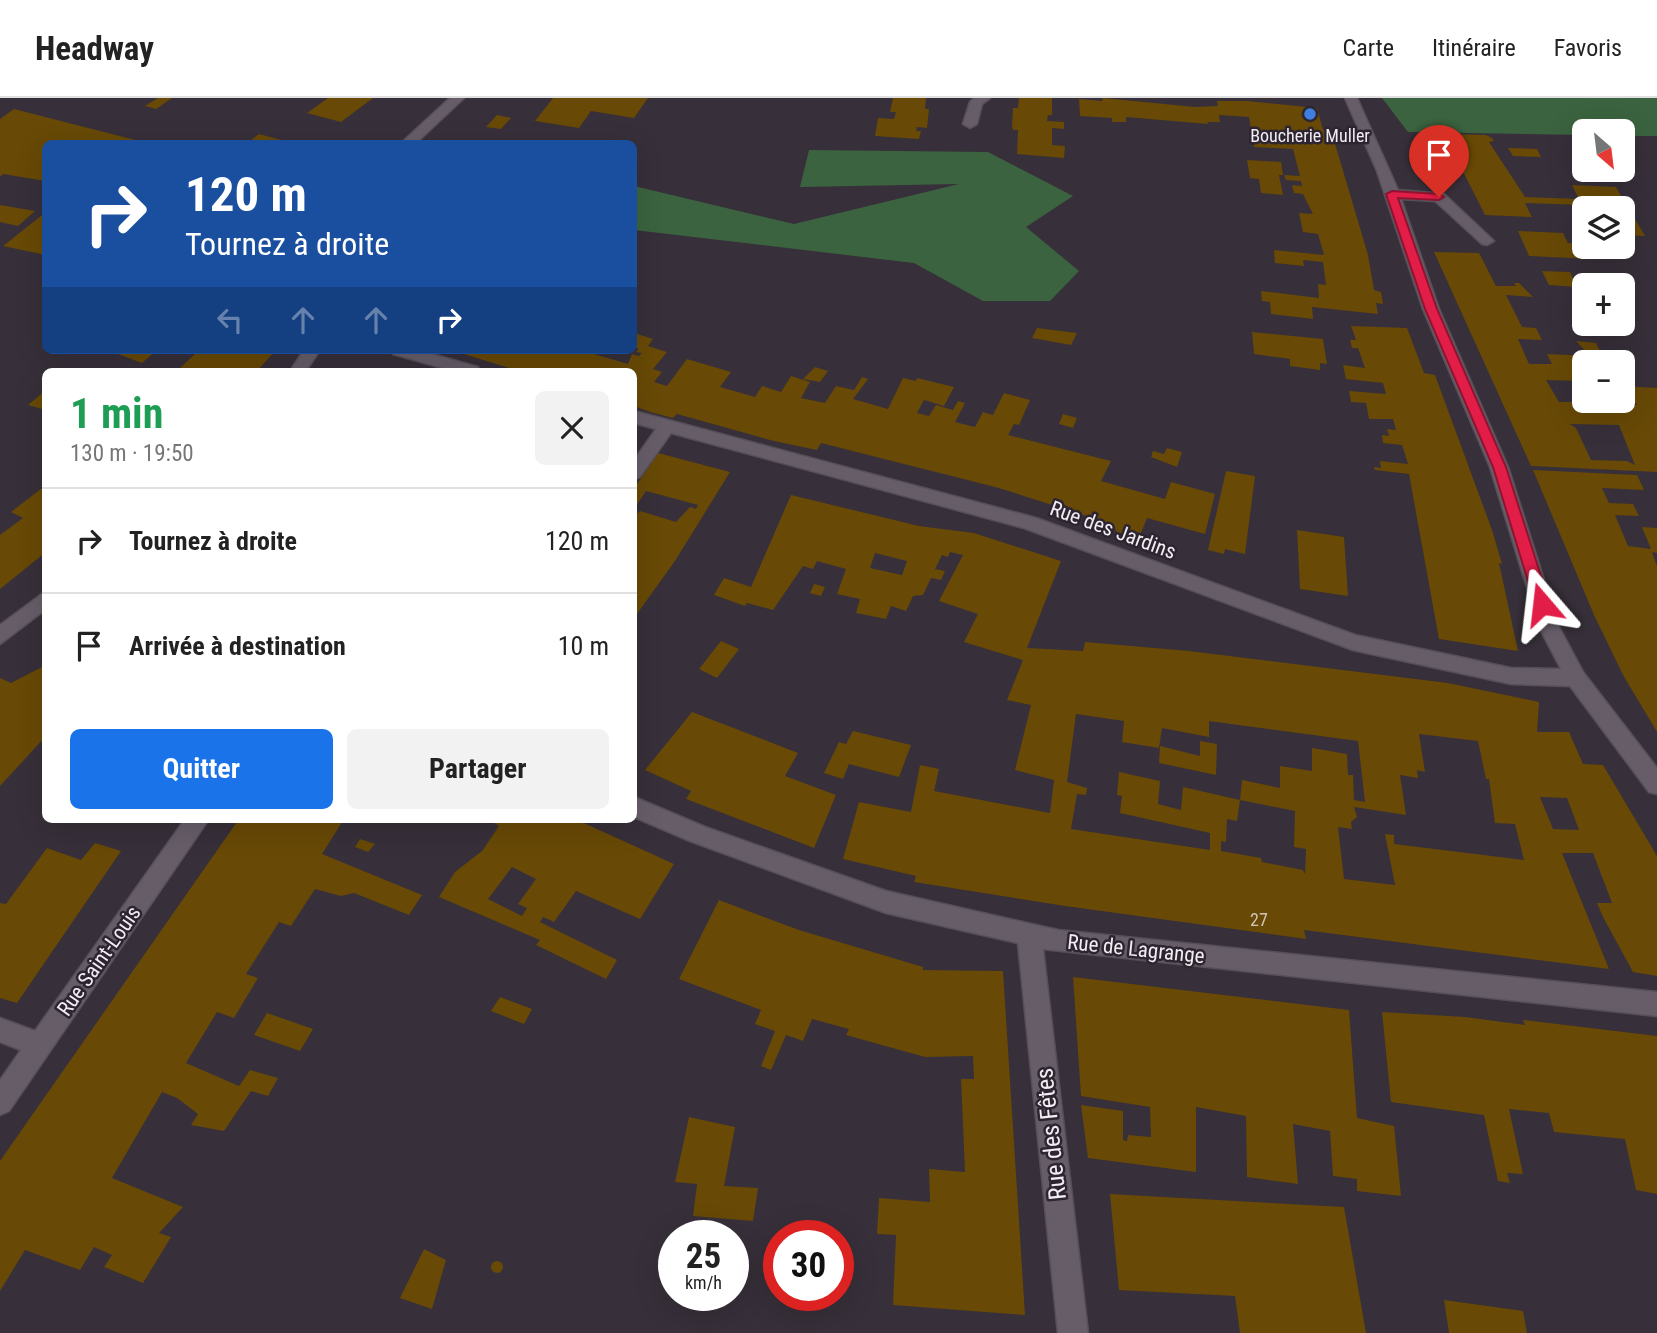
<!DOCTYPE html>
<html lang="fr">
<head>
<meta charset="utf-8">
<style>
	:root { --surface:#fff; --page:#f2f2f2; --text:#222; --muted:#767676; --line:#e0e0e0; --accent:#1a73e8 }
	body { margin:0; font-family:"Roboto Condensed",sans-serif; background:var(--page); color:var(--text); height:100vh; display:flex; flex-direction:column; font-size:26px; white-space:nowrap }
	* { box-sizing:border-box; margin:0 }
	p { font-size:23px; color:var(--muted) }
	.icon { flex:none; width:38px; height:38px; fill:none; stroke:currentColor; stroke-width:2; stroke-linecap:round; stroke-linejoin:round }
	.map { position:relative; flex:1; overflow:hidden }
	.details { position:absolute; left:42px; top:270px; width:595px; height:455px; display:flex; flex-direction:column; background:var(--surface); border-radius:10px; box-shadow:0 7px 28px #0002 }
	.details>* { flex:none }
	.top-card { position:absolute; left:42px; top:42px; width:595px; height:214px; border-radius:10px; box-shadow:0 7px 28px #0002; background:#1a4fa0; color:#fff; overflow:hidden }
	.needle { width:46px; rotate:152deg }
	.fabs { position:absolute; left:1572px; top:21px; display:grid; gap:14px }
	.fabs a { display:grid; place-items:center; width:63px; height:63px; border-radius:10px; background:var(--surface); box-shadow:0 7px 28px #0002; font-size:35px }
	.speed { position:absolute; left:658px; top:1122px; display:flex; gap:14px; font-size:35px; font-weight:700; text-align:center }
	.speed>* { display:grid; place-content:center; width:91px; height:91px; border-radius:50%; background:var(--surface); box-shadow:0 7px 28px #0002; line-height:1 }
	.speed small { font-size:18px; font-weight:400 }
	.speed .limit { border:10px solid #d22; background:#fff; color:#111 }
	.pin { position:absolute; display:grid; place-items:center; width:60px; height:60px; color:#fff; margin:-72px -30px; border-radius:50% 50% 50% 0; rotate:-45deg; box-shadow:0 0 7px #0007 }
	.pin .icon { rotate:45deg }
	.me { position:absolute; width:77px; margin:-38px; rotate:343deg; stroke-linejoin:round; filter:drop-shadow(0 0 5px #0008) }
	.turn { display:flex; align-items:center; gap:24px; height:147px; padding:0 28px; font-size:32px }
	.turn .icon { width:91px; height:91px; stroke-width:2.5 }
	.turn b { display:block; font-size:49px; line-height:60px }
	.lanes { display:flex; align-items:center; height:66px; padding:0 28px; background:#0003; justify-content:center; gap:35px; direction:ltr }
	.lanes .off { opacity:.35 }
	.round { display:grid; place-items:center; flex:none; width:74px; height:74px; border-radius:10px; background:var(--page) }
	.summary { display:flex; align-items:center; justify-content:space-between; height:119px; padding:0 28px }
	h1 { font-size:42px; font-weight:700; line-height:52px; color:#1e9e55 }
	.action { display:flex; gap:14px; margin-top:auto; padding:14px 28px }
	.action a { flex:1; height:80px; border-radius:10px; background:var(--accent); color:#fff; font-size:28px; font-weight:700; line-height:80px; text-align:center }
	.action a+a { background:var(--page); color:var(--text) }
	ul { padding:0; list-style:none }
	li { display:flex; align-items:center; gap:21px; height:105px; padding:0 28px; border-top:2px solid var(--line) }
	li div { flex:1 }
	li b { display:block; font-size:26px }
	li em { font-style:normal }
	header { display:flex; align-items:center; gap:42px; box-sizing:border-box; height:98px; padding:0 35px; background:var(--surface); border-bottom:2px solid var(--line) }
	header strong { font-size:33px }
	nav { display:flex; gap:38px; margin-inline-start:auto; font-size:24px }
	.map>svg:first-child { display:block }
	.green { fill:#3b633f }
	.building { fill:#684906; fill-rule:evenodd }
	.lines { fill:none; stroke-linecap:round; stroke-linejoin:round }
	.minor-casing { stroke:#554f57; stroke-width:3 }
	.minor { fill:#665d69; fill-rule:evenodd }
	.route { fill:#e11d48; stroke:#92132f; stroke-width:2 }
	.shop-dot { fill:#3f7fe0; stroke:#2d252f; stroke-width:2.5 }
	.labels { text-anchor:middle; stroke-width:5; stroke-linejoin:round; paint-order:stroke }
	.far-poi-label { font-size:18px; fill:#f2edf4; stroke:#2d252f }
	.number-label { font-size:18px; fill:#d0c4b8 }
	.street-label { font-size:21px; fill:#f2edf4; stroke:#2d252f }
	.near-street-label { font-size:24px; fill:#f2edf4; stroke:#2d252f }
</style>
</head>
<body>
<header>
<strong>Headway</strong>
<nav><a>Carte</a><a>Itinéraire</a><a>Favoris</a></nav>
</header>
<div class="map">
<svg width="1657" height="1235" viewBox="0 0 1657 1235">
	<rect width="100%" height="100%" fill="#372f39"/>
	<path class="green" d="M1382,0H1657V38H1622V33H1584V37L1408,34Z
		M809,52L988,54L1073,98L1026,129L1079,173L1050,203H983L914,165L634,132V88L794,126L959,86L800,89Z"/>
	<path class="building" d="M158,0H172L156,11L145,8Z
		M328,0H373L341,24L307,15Z
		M553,0H648L634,20L591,13L579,30L535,23Z
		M893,0H926L925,11H929L927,30L917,29L916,33H921L919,41L875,38L878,20L894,21L896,14H890Z
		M1019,0H1052V17H1048L1047,23L1064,24V31L1052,30V47L1065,48L1064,60L1017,56L1018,32H1013L1012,28L1013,10H1018Z
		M1103,0L1195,9L1218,8L1217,3H1247L1317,10L1323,32H1331L1368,157L1374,192L1381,194L1383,206L1376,205L1378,216L1312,209L1313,221L1271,216L1270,204L1262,203L1261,193L1319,200L1318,186L1326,187L1323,164L1303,162L1304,168L1275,165L1274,152L1324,157L1318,136L1303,134L1299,115L1313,116L1303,96L1294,95L1292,87L1302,88L1301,83L1286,82L1284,77L1300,78L1293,51L1254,49L1249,19L1219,17L1220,24H1207L1208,26L1126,19V24H1112V20L1080,18L1079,1L1102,3Z
		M14,11L147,45V46H46V83L3,76L0,79V21Z
		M497,17L511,20L501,31L486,29Z
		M259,36L285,43L281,46H246Z
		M1444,36L1486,37L1492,40L1494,43L1489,44L1525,99L1579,101L1572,87L1616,89L1624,103L1609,102L1612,108L1525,105L1532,119L1485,117Z
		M1508,50L1537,51L1541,59L1513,58Z
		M1247,62L1281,64L1283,77H1279L1283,97L1261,95L1259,81L1250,80Z
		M0,107L35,113L18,128L0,124Z
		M46,114V157L3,148Z
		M1622,114H1631L1645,138L1622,137Z
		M1518,133L1563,135L1568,145H1581L1590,161L1529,158Z
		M1434,154L1479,155L1496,188H1516L1514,185H1519L1533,199L1506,197L1522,229L1536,230L1542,242L1518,241L1529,266H1552L1547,256L1590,258L1596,264L1577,266L1584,283L1546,282L1559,304L1623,303L1626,307H1637L1622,288L1657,290V374L1531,368ZM1570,326L1619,327L1635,367L1627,363L1591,362L1576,330Z
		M1542,173L1570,174L1577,189L1549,187Z
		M1351,228L1407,230L1424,275L1435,277L1492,432L1502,466L1499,465L1518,553L1439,541L1409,376L1375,372L1374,369L1381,370L1380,363L1408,366L1402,347L1383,345L1382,337L1389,338L1387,331L1396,332L1393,321H1369L1366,305L1351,304L1349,293L1386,296L1383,285L1346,281L1343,267L1365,270L1358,250H1352L1350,242H1356Z
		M1037,230L1077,235L1071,247L1032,240Z
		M1252,234L1323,241L1327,266L1320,265V272L1290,268V261L1254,256Z
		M634,235L653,241L648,248L667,254L653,271L662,274L654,284L667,288L687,261L731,274L720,289L755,299L762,288L781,294L791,278L810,284L801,300L825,305L836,288L854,292L862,279L868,281L853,301L888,311L903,280L916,283L917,280L954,289L944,308L924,302L917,315L929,318L936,307L953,312L958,303L965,305L955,324L975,329L983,314L993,317L1004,295L1030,302L1019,327L1014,326L1008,337L1111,363L1101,383L1165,401L1171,384L1215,396L1205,436L1147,420L1141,435L1135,434L1127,438L1117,434L1112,426L999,390L821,345L817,352L774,343L677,316L673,320L650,314L634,308V273H519L454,253L598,252L594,256L628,266L632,256L639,258L642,255L636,254L639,251L634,249Z
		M1576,243L1596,245L1603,259L1590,258Z
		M123,252H157L142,265L118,256Z
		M199,252H276L257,273H177Z
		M815,269L828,273L820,284L803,281Z
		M46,292V312L28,307Z
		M1063,316L1077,320L1073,330L1059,326Z
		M1167,350L1182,354L1177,369L1151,359L1153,353L1164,356Z
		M658,355L730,374L675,463L634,520V418L640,413L676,424L690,409L696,411L698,407L646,393L634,411V391Z
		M1533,372L1637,377L1644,392L1602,390L1609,405L1633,406L1639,418L1615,417L1628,448L1651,451L1642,429L1657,430V455L1652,454L1657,468V634L1623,577L1594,517Z
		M1226,373L1255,378L1245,456L1225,451L1224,456L1208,452Z
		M46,387V454L0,491V437L23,420L11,414Z
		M791,397L919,428L974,435L1061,463L1027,550L1083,553L1085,544L1189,553L1448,585L1539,604L1537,634H1569L1583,666L1603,667L1657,758V878L1633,874L1603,819L1597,805H1612L1593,755H1562L1609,871L1304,832L1306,841L1065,808L914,784L916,778L843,761L859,704L911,714L920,667L939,671L934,693L1050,715L1054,682L1015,672L1031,607L1007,602L1023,562L964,544L978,516L939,503L963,457L950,454L948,459L942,457L935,471L945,473L941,482L931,480L923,497L913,498L906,513L891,508L886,521L856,515L860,501L837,496L846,471L817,463L813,471L803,468L773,512L747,505L745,508L714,497L724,480L751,489ZM875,455L907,463L902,477L870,470ZM1076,616L1124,623L1122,644L1159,650L1162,630L1209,639V623L1358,643L1365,704L1354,702L1353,677H1348L1347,656L1312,650V673L1280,668V690L1242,682L1240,702L1295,713L1294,749L1306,751L1305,776L1303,772L1262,764L1261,760L1221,753V743L1226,744L1227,721L1237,723L1240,702L1183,689L1181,712L1158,706L1160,683L1119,674L1117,697L1122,698L1120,715L1210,735V752L1071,731L1077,696L1086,697L1087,690L1067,684ZM1419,636L1478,643L1486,681H1489L1495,725L1515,726L1524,762L1394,746V737L1385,736L1395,787L1344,781L1338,729L1352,731L1351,724L1357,719L1354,709L1406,717L1400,677L1418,680L1417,672L1425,674ZM1540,699L1567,700L1579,732L1553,731Z
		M1297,432L1344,439L1348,498L1300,491Z
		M814,486L825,489L821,498L810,495Z
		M721,543L739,551L717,580L699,571Z
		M46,567V638L0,688V580L11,585Z
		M692,614L798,655L785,678L836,697L814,750L686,701L691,693L645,672Z
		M853,633L911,647L899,679L849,666L843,681L824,675L839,644L846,646Z
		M1200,643L1217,646L1216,677L1159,665L1160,648L1200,658Z
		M239,721H344L322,756L422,797L409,817L354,795L341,798L315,791L291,828L279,824L246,876L258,880L234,920L217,914L186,965L239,988L250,972L278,980L268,998L251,993L224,1033L191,1027L198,1016L177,1000L162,994L112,1080L183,1109L159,1135L171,1139L143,1185L104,1169L112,1157L94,1149L80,1172L25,1152L0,1193V1063Z
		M488,721H575L674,766L640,821L576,793L554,824L543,819L540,824L617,862L606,881L536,847L540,842L439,799L455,774L482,753L499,728ZM512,769L536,781L518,806L527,810L522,818L488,801Z
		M360,741L375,746L368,754L355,749Z
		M95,745L121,753L17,905L0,900V805L6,806L47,750L81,762Z
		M719,802L799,832L923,869V872L1003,873L1025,1217L893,1207L896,1137L877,1136L879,1100L930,1104L929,1071L965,1074L961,981H974L973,958L925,959L846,937L849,931L812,921L803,943L786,937L771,972L761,968L775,933L755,926L761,912L679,881Z
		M1073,879L1349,912L1357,1020L1394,1028L1401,1098L1357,1093V1081L1333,1078L1330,1033L1293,1026L1298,1086L1247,1079L1246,1018L1196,1009V1074L1088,1060L1081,1007L1123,1013V1042L1127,1043L1128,1037L1151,1039L1150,1009L1081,998Z
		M500,899L532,911L524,926L491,913Z
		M1382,914L1465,919L1525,927L1523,922L1657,938V1096L1636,1092L1625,1041L1554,1034L1549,1015L1509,1011L1523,1076L1507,1075L1510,1085L1498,1083L1484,1017L1391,1004Z
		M267,915L313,931L300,953L254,937Z
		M689,1019L735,1029L724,1088L758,1090L753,1123L693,1118L697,1086L675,1084Z
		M1110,1096L1344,1109L1366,1235H1240L1235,1198L1119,1192Z
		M424,1151L446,1162L432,1211L400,1200Z
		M491 1169a6 6 0 1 1 12 0a6 6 0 1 1-12 0Z
		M1444,1202L1523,1213L1527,1235H1449Z"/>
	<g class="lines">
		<defs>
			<path id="minor" d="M450,0H464L415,46H400Z
				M974,0H990L982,6L977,26L970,30L963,26L970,4Z
				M1345,0H1357L1398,92L1444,96L1494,143L1487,147L1482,146L1435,103L1401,101L1439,211L1508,369L1559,529L1583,574L1657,670V696L1649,694L1570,588L1511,586L1353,552L1024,430L671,335L640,379L634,381V362L656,331L634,325V313L1036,420L1355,537L1511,570L1561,571L1539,529L1490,369L1423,211L1377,73Z
				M304,252H320L306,273H290Z
				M391,252H417L478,269L480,273H453L393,256Z
				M46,493V511L0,546V527Z
				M634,699L705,729L886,793L1058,832L1657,894V918L1043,851L1088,1235H1058L1018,845L886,815L690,743L634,719Z
				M185,721H209L9,1013L0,1017V982L21,952L0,944V920L35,933Z"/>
		</defs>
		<use href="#minor" class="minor-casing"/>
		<use href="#minor" class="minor"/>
	</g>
	<path class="route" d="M1392,93L1439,96L1444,99L1439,102L1398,100L1437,211L1506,369L1550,506L1547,510L1542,511L1535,506L1493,369L1425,211L1386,96Z"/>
	<circle class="shop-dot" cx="1310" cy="16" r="7"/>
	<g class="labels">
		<g class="far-poi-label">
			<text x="1310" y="44">Boucherie Muller</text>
		</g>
		<g class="number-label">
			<text x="1259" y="828">27</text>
		</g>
		<g class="street-label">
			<text transform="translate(1113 432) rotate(20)" y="7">Rue des Jardins</text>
			<text transform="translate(1136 851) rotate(6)" y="7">Rue de Lagrange</text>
			<text transform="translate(99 863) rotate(-55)" y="7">Rue Saint-Louis</text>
		</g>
		<g class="near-street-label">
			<text transform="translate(1051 1036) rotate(-96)" y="8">Rue des Fêtes</text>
		</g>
	</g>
</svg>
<div class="fabs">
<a><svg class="needle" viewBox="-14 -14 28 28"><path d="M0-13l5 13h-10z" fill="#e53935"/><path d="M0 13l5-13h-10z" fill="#767676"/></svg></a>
<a><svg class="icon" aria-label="layers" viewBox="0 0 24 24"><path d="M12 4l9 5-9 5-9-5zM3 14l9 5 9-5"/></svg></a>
<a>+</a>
<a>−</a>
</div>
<div class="speed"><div>25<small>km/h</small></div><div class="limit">30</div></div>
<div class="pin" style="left:1439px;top:99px;background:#d93025"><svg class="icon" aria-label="arrive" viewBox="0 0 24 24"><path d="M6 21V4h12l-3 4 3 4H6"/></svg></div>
<svg class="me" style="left:1542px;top:506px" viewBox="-20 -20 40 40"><path d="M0-17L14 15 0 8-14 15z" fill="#e11d48" stroke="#fff" stroke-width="4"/></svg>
<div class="top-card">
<div class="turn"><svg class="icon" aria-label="right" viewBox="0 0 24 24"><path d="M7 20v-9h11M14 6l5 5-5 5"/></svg><div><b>120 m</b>Tournez à droite</div></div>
<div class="lanes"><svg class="icon off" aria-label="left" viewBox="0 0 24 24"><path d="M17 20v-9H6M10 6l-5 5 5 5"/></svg><svg class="icon off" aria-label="ahead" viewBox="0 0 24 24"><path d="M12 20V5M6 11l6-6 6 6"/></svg><svg class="icon off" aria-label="ahead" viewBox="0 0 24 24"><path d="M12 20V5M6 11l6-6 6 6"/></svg><svg class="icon" aria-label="right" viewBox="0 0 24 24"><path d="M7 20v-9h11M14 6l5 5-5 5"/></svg></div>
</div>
<section class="details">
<div class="summary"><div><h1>1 min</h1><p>130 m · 19:50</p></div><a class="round"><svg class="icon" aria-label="close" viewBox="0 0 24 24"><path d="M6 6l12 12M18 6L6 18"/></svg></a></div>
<ul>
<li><svg class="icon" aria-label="right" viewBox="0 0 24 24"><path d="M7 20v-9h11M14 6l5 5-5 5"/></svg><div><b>Tournez à droite</b></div><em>120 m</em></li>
<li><svg class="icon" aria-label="arrive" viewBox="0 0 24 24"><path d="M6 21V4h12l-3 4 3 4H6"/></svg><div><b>Arrivée à destination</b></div><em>10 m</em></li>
</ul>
<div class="action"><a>Quitter</a><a>Partager</a></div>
</section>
</div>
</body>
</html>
